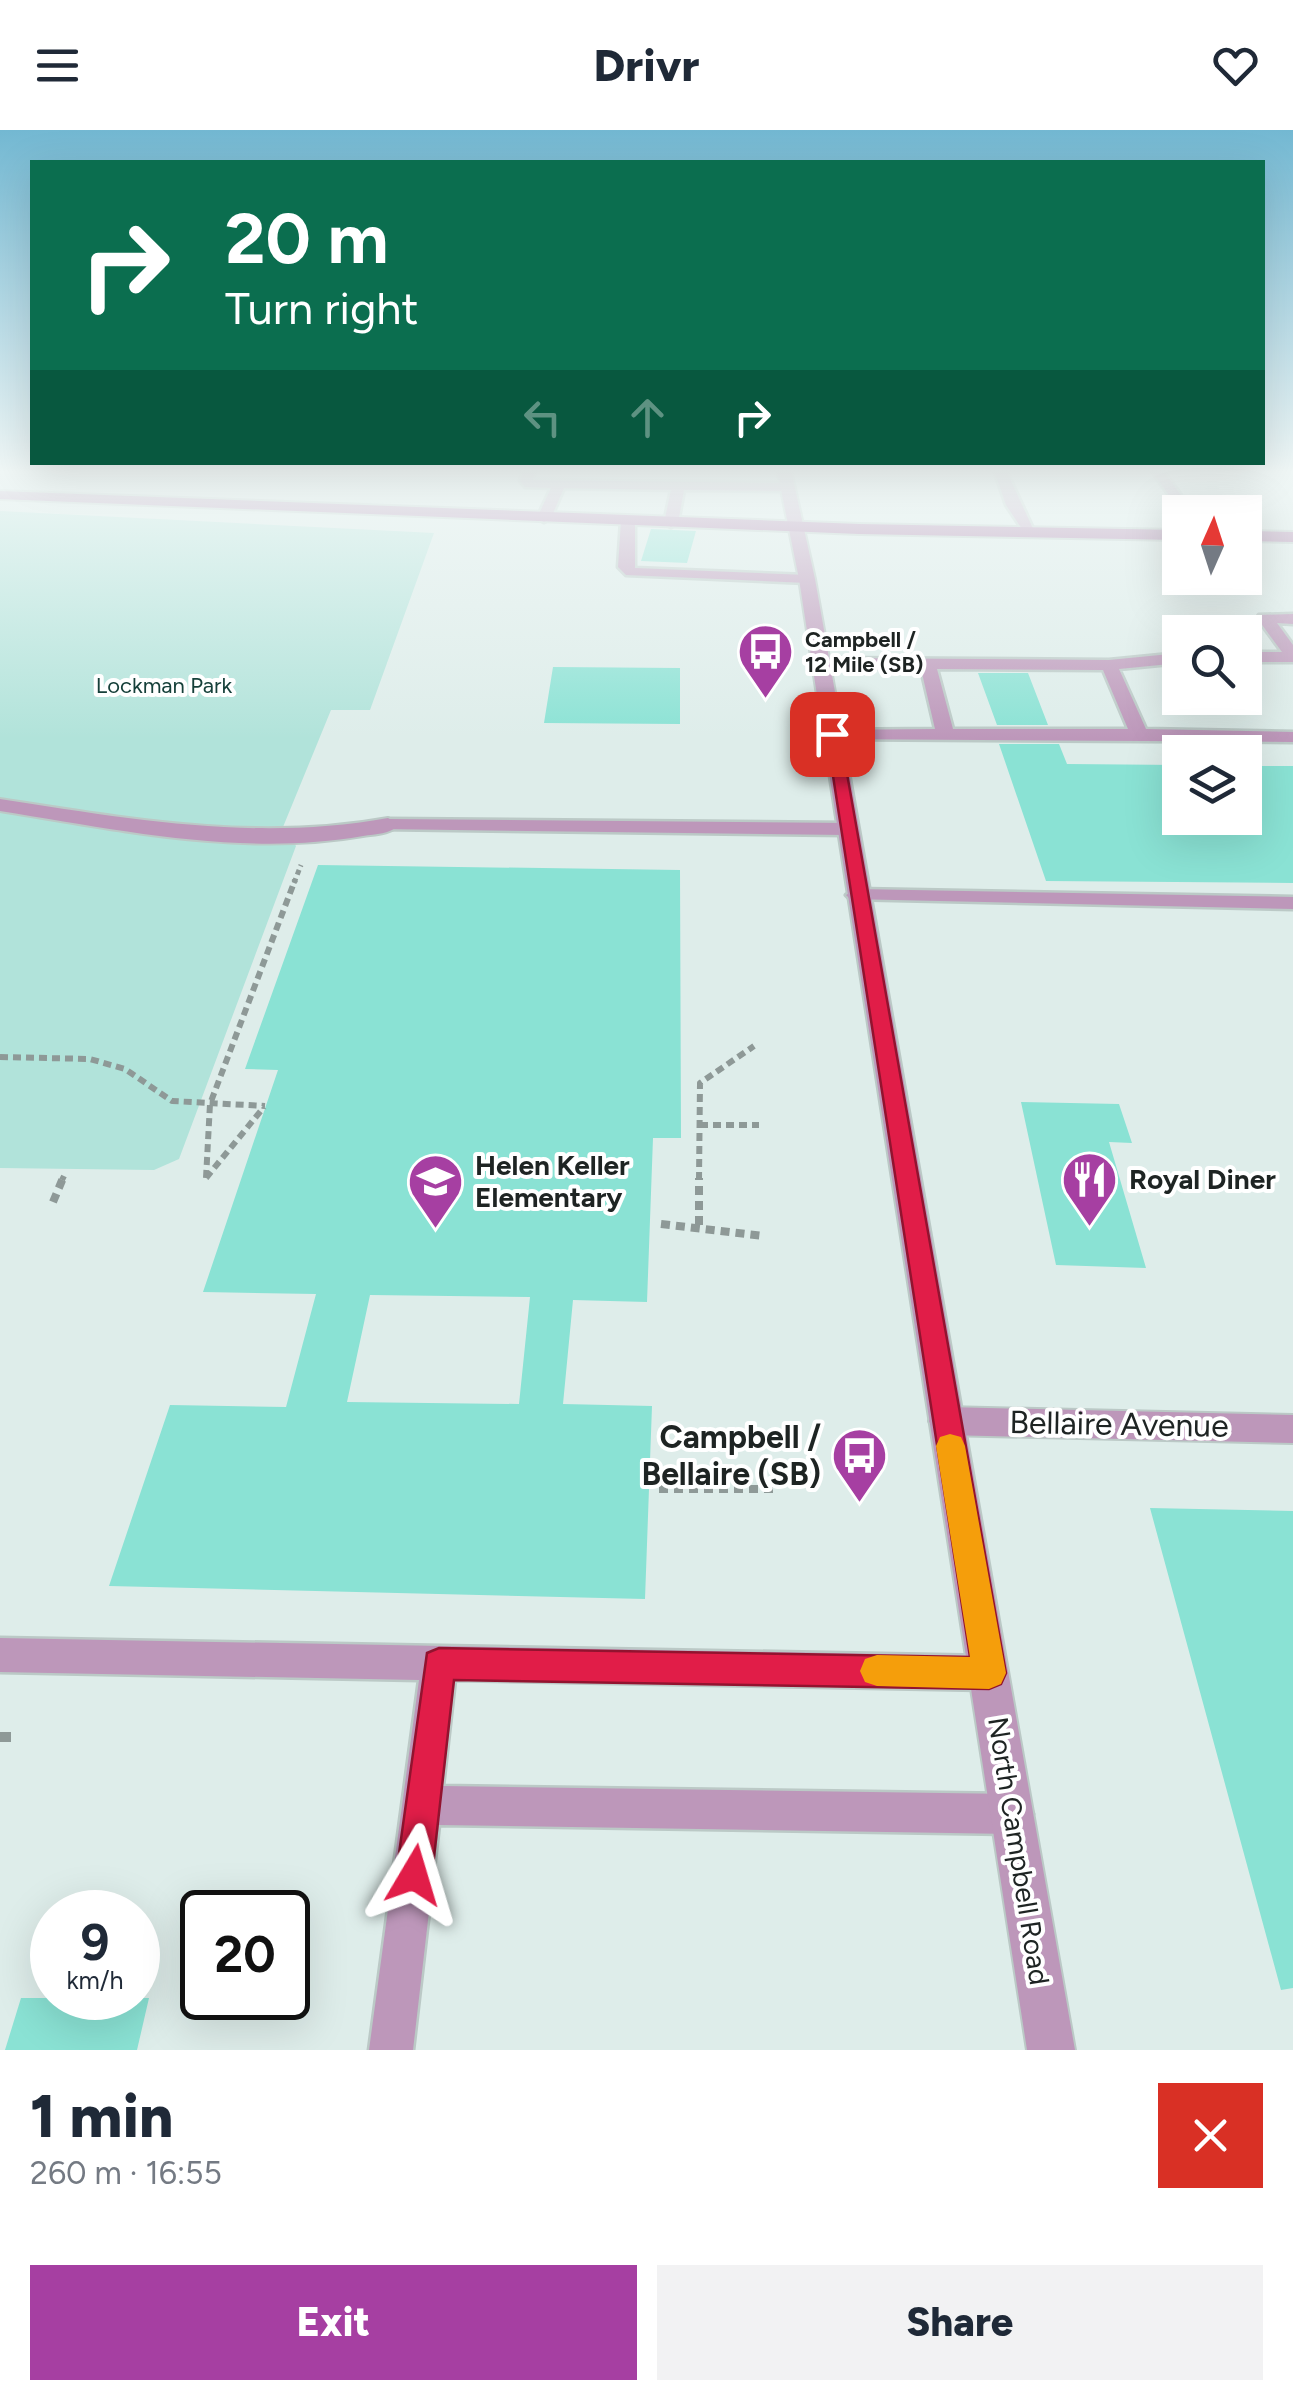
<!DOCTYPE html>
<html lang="en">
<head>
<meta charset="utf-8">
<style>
	:root { --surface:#fff; --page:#f2f2f3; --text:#1f2937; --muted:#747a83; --accent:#a63fa2 }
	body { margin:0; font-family:Figtree,sans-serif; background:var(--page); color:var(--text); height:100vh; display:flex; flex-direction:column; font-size:38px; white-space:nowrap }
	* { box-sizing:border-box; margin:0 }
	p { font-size:32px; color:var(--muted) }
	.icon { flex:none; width:55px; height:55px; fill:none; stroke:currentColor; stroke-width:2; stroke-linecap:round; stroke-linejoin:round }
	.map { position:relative; height:1920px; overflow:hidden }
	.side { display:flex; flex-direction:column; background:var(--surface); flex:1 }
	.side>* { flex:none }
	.guide { position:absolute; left:30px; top:30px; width:1235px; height:305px; border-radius:0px; box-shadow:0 10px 40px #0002; background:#0b6e4f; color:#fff; overflow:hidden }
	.needle { width:65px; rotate:3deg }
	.controls { position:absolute; left:1162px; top:365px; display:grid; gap:20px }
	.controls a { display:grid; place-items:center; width:100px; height:100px; border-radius:0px; background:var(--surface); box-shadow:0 10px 40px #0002; font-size:50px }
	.speed { position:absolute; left:30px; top:1760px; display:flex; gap:20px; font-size:50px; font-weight:700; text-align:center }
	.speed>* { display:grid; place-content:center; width:130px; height:130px; border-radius:50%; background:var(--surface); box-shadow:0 10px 40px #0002; line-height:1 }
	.speed small { font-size:25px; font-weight:400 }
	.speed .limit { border:5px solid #111; border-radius:15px; background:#fff; color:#111 }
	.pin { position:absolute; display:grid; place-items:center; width:85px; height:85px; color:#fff; margin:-42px; border-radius:20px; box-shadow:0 5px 15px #0006 }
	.me { position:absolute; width:110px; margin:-55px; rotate:7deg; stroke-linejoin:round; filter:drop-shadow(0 0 8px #0008) }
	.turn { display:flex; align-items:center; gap:35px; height:210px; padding:0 30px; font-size:45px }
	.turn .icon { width:130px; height:130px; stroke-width:2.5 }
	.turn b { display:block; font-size:70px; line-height:85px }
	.lanes { display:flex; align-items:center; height:95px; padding:0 30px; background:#0003; justify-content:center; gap:50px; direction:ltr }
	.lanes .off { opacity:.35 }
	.round { display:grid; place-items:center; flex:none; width:105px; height:105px; border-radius:0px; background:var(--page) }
	.summary { display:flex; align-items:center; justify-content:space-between; height:170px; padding:0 30px }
	h1 { font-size:60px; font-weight:800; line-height:75px }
	.cta { display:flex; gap:20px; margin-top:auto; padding:20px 30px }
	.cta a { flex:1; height:115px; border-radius:0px; background:var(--accent); color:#fff; font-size:40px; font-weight:800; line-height:115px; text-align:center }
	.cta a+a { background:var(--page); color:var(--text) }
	header { display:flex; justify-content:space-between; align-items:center; height:130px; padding:0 30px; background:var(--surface); font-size:45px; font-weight:800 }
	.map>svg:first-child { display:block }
	.green { fill:#b1e3da }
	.building { fill:#8ae2d4; fill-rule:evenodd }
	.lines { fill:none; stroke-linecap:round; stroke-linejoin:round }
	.service-casing { stroke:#bbc9c6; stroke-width:5 }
	.pedestrian-casing { stroke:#bbc9c6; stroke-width:4 }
	.minor-casing { stroke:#bbc9c6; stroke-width:4 }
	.tertiary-casing { stroke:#bbc9c6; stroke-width:4 }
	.secondary-casing { stroke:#bbc9c6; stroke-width:4 }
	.path-far3 { stroke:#8e9997; stroke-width:5; stroke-dasharray:5 4; stroke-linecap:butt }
	.path-far2 { stroke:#8e9997; stroke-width:6; stroke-dasharray:8 5; stroke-linecap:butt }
	.path-far1 { stroke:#8e9997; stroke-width:8; stroke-dasharray:9 6; stroke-linecap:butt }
	.path { stroke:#8e9997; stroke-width:10; stroke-dasharray:11 8; stroke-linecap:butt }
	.service { fill:#bd97ba; fill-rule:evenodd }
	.pedestrian { fill:#bd97ba; fill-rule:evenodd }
	.minor { fill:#bd97ba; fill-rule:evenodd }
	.tertiary { fill:#bd97ba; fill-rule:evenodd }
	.secondary { fill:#a66da1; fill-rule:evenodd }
	.route { fill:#e11d48; stroke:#92132f; stroke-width:2.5 }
	.slow { fill:#f59e0b }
	.labels { text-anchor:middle; stroke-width:8; stroke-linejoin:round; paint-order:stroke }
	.far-poi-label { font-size:22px; font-weight:bold; fill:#1e2423; stroke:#fff; text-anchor:start }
	.far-park-label { font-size:22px; fill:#16403a; stroke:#fff }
	.poi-label { font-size:28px; font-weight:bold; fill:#1e2423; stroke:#fff; text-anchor:start }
	.street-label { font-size:28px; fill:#1e2423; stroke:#fff }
	.near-street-label { font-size:32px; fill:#1e2423; stroke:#fff }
	.near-poi-label { font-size:32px; font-weight:bold; fill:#1e2423; stroke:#fff; text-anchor:end }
</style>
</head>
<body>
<header><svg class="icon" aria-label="menu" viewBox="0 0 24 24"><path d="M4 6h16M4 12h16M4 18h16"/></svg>Drivr<svg class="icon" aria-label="heart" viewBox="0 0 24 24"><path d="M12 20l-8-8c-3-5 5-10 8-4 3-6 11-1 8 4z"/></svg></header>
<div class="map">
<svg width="1293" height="1920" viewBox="0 0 1293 1920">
	<rect width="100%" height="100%" fill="#deedea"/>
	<path class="green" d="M0,381L434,403L370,580H331L283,697L296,716L179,1029L154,1040L0,1038Z"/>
	<path class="building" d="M651,399L696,401L687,433L641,431Z
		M553,537L680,538V594L544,593Z
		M978,543H1028L1048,595H997Z
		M999,614H1059L1067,634L1180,635V688H1245V636H1293V753L1046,751Z
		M318,735L680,740L681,1008H653L647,1172L573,1170L563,1274L652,1276L645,1469L109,1456L170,1275L286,1277L316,1164L203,1162L278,940L245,939ZM370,1165L530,1167L519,1274L347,1272Z
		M1021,972L1119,974L1132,1013L1109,1012L1146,1138L1056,1135Z
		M1150,1378L1293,1381V1858L1281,1860Z
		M21,1868H149L137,1920H5Z"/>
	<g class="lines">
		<defs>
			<path id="service" d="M523,340H535L533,350L788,353L794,357L788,361L684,360L678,393L671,397L664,393L671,360L564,358L551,388L544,392L537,388L551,358L525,357L520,351Z
				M994,340H1006L1036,405H1026L1006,375Z
				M1151,340H1163L1193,382H1181Z
				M628,387L635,391V438L807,445L814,449L807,453L626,445L618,437L621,391Z
				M1293,484V494L1277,493L1293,515V532H1245V522H1282L1257,488L1259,485Z
				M1180,523V533L1119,539L1146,599L1293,602V612L831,609L825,608V600L935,599L921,539L820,538L812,533L820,528L1109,530ZM937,539L1103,540L1128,599H953Z
				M388,689L847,693L857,699L847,705L381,699L378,695Z
				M857,759L1293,767V779L850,769L846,765Z
				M0,1508L989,1526L1002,1531L1007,1543L1002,1555L989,1560L455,1550L443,1656L1013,1664L1027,1670L1033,1684L1027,1698L1013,1704L439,1695L413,1920H369L419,1550L0,1542Z"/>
			<path id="pedestrian" d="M0,669C130,689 257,712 388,688L399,695C390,704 376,704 363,706C243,727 119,700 0,681Z"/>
			<path id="minor" d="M946,1277L1293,1285V1313L946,1305L934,1301L929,1291L934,1281Z"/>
			<path id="tertiary" d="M777,340H791L815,449L1075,1920H1027L799,449Z"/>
			<path id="secondary" d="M0,361L859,394L1180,400V410L859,404L0,369Z
				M1245,401L1293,402V412L1245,411Z"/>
		</defs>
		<use href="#service" class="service-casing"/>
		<use href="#pedestrian" class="pedestrian-casing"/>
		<use href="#minor" class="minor-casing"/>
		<use href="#tertiary" class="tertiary-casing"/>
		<use href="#secondary" class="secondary-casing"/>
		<path class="path-far3" d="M294,753L301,735"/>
		<path class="path-far2" d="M0,927L90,929L125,939L172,971L265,976
			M700,995H759
			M206,1048L210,974L295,750
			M206,1048L264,977
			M62,1050L64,1046
			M699,1050L700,953L754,916"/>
		<path class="path-far1" d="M53,1072L63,1048
			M661,1094L764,1106
			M699,1095V1048
			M659,1359H774"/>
		<path class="path" d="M0,1607H12"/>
		<use href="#service" class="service"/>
		<use href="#pedestrian" class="pedestrian"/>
		<use href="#minor" class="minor"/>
		<use href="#tertiary" class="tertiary"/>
		<use href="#secondary" class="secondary"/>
	</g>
	<linearGradient id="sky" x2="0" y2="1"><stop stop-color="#73b8d2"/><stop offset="0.56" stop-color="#f0f7f6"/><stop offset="1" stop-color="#f0f7f6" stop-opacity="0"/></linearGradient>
	<rect width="1293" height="609" fill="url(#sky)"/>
	<path class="route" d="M826,601L840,604L1006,1543L1001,1554L989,1559L454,1550L432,1745L427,1758L414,1764L401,1758L396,1745L427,1523L439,1518L970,1527Z"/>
	<path class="slow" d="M950,1304L961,1307L965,1316L1006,1543L1001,1554L989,1559L877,1556L865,1552L860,1541L865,1529L877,1525L970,1527L936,1316L940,1307Z"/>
	<defs>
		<symbol id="bus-pin" viewBox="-11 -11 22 30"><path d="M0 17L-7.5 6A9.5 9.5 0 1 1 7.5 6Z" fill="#a63fa2" stroke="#fff"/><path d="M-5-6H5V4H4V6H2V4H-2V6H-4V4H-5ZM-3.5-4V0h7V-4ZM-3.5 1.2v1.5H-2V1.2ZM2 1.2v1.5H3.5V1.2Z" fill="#fff"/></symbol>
		<symbol id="restaurant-pin" viewBox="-11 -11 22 30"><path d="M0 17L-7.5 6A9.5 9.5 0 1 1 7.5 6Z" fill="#a63fa2" stroke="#fff"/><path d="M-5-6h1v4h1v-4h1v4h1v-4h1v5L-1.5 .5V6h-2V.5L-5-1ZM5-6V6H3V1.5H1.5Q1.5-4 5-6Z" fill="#fff"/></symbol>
		<symbol id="school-pin" viewBox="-11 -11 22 30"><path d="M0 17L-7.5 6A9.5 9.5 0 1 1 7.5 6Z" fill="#a63fa2" stroke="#fff"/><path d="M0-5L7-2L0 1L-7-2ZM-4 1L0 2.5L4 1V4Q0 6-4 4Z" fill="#fff"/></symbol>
	</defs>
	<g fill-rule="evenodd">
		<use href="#bus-pin" x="734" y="490" width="63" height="86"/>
		<use href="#restaurant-pin" x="1058" y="1018" width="63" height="86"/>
		<use href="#school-pin" x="404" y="1020" width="63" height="86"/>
		<use href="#bus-pin" x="828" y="1294" width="63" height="86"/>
	</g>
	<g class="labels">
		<g class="far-poi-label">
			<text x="805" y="517">Campbell /<tspan x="805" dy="25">12 Mile (SB)</tspan></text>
		</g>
		<g class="far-park-label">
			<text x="164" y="563">Lockman Park</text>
		</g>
		<g class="poi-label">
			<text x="475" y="1045">Helen Keller<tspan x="475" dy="32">Elementary</tspan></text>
			<text x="1129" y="1059">Royal Diner</text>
		</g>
		<g class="street-label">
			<text transform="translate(1019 1721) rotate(81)" y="10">North Campbell Road</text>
		</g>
		<g class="near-street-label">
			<text transform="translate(1119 1294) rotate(1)" y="11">Bellaire Avenue</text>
		</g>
		<g class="near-poi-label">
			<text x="821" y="1318">Campbell /<tspan x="821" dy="37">Bellaire (SB)</tspan></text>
		</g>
	</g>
</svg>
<div class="controls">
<a><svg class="needle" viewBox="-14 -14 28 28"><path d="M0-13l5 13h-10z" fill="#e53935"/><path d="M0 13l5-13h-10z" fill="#747a83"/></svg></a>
<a><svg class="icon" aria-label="search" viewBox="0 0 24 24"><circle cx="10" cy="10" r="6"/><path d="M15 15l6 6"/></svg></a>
<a><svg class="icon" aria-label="layers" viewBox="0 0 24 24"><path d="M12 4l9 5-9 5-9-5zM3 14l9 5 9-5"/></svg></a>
</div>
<div class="speed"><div>9<small>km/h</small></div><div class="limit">20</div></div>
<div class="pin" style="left:832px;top:604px;background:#d93025"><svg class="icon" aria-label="arrive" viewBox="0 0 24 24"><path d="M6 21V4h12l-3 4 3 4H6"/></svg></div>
<svg class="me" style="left:414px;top:1745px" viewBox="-20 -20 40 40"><path d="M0-17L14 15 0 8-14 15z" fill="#e11d48" stroke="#fff" stroke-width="4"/></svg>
<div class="guide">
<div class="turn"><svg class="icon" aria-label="right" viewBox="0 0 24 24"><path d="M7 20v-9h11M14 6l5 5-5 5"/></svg><div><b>20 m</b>Turn right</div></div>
<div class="lanes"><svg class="icon off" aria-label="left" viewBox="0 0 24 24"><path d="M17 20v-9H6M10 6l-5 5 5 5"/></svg><svg class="icon off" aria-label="ahead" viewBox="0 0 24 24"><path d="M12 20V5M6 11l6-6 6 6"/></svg><svg class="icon" aria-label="right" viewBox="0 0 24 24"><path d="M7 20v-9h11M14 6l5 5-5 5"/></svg></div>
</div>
</div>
<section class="side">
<div class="summary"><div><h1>1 min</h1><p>260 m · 16:55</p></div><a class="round" style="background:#d93025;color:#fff"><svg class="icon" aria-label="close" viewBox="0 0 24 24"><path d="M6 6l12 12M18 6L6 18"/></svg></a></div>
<div class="cta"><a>Exit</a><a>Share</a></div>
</section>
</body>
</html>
